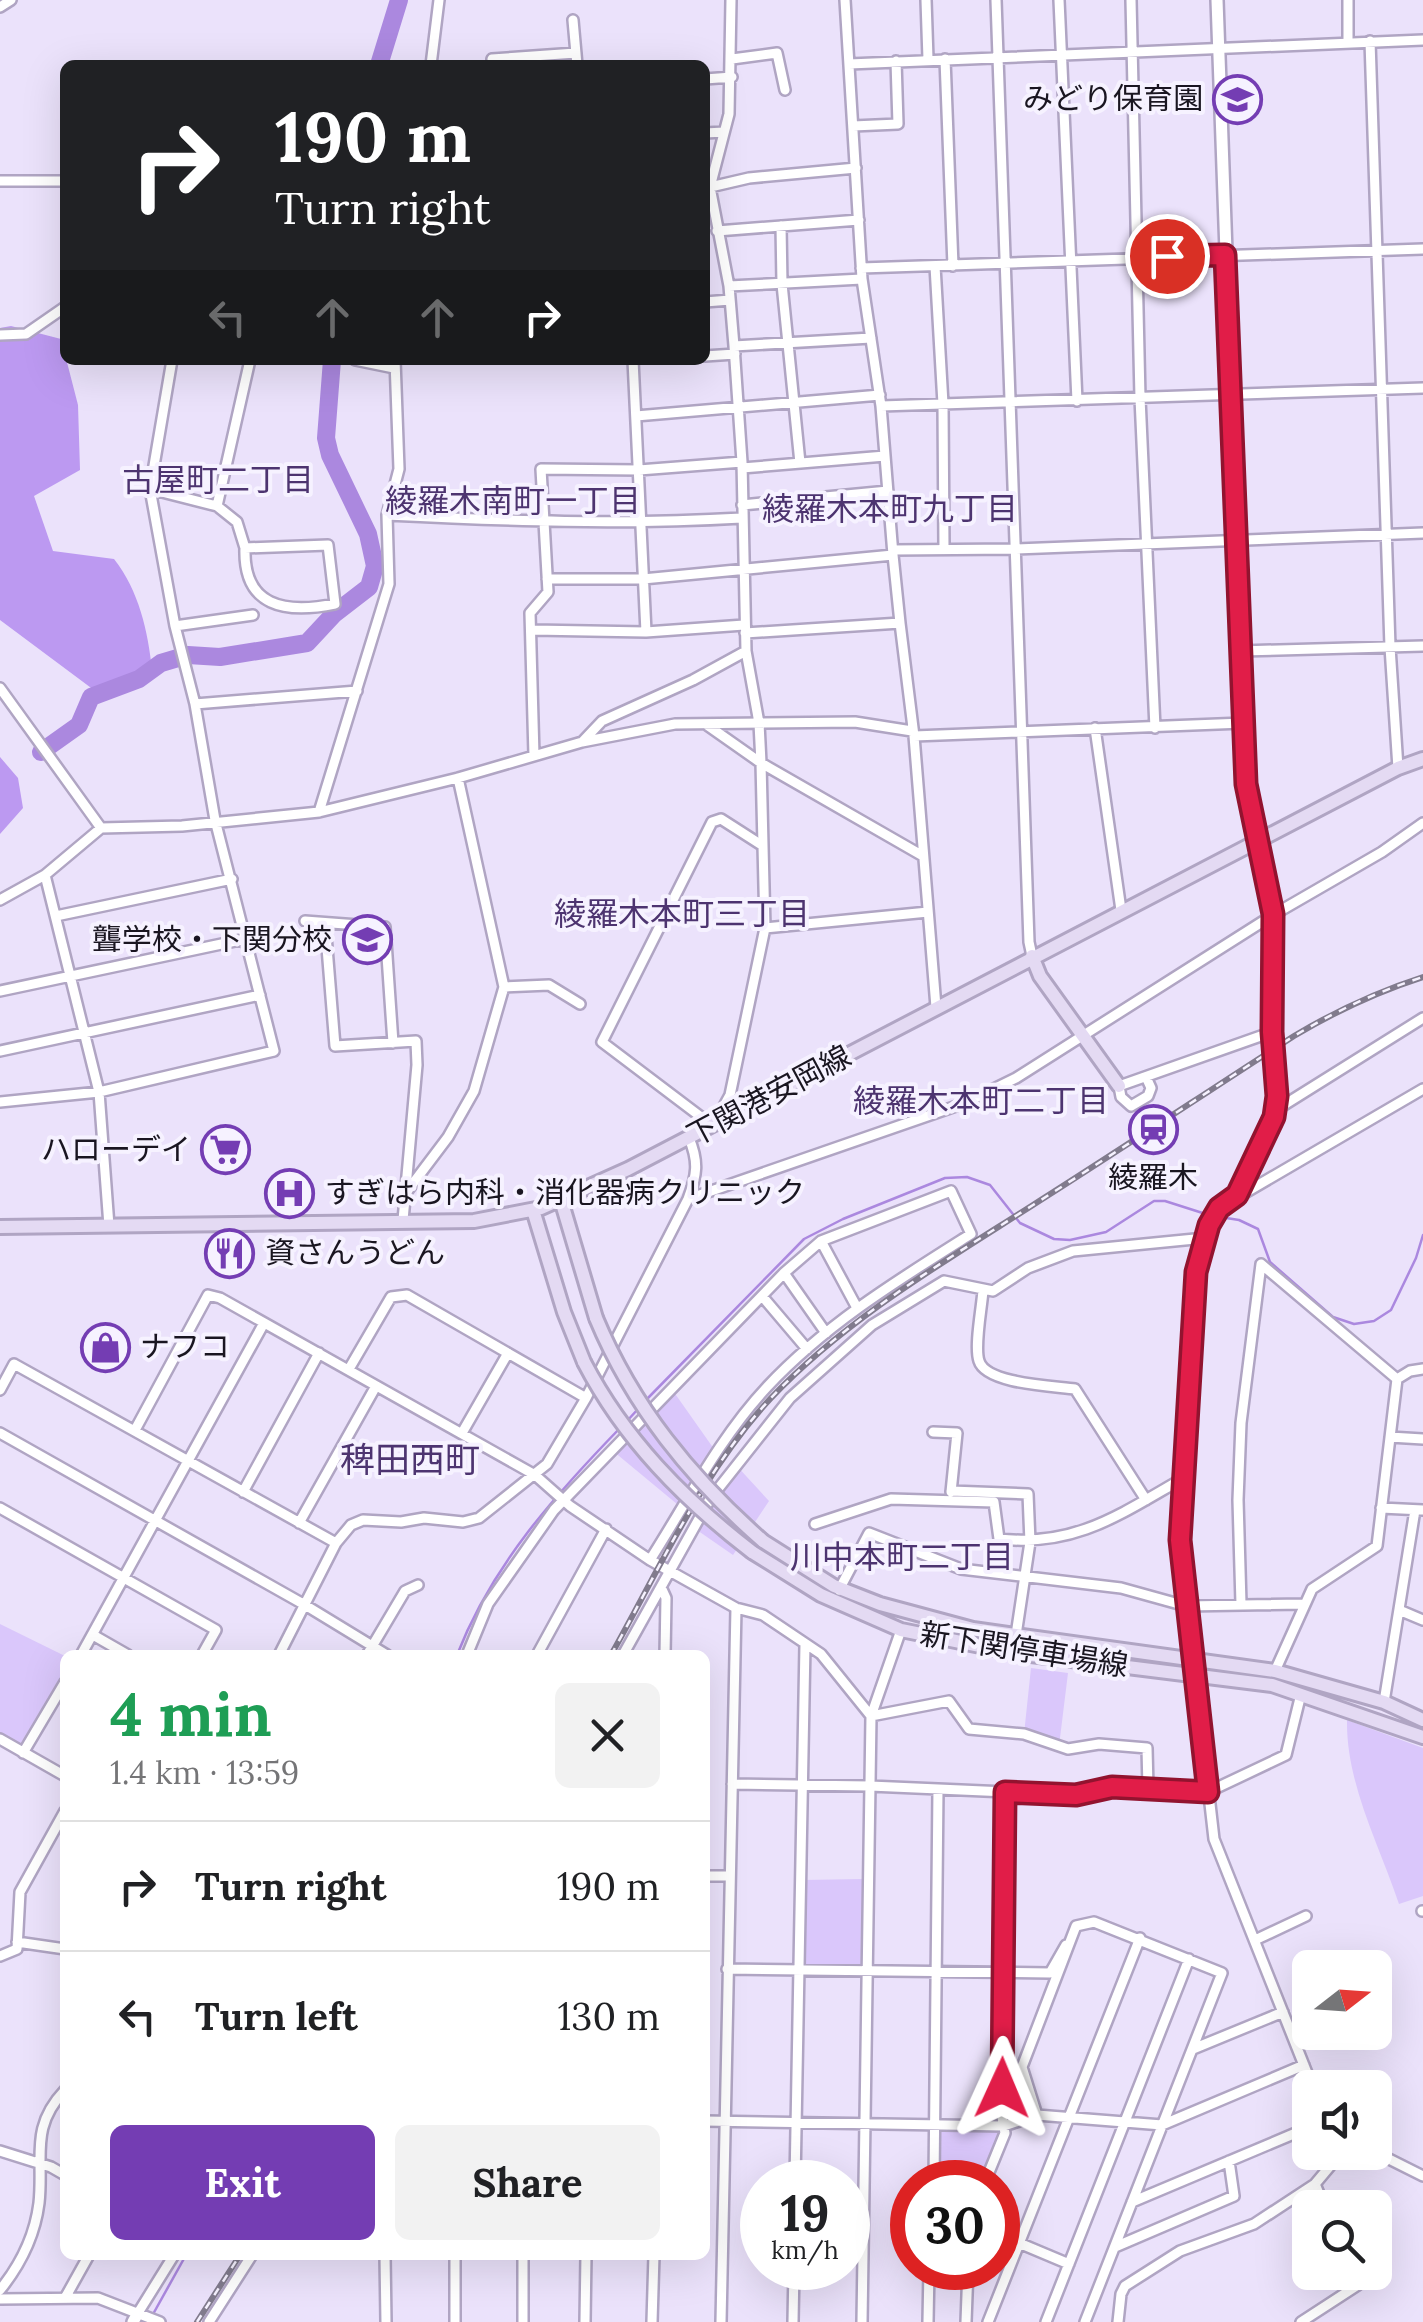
<!DOCTYPE html>
<html lang="en">
<head>
<meta charset="utf-8">
<style>
	:root { --surface:#fff; --page:#f2f2f2; --text:#202124; --muted:#757577; --line:#e0e0e0; --accent:#743db3 }
	body { margin:0; font-family:Lora,"Noto Sans JP",serif; background:var(--page); color:var(--text); height:100vh; display:flex; flex-direction:column; font-size:38px; white-space:nowrap }
	* { box-sizing:border-box; margin:0 }
	p { font-size:32px; color:var(--muted) }
	.icon { flex:none; width:55px; height:55px; fill:none; stroke:currentColor; stroke-width:2; stroke-linecap:round; stroke-linejoin:round }
	.map { position:relative; flex:1; overflow:hidden }
	.panel { position:absolute; left:60px; top:1650px; width:650px; height:610px; display:flex; flex-direction:column; background:var(--surface); border-radius:15px; box-shadow:0 10px 40px #0002 }
	.panel>* { flex:none }
	.top-card { position:absolute; left:60px; top:60px; width:650px; height:305px; border-radius:15px; box-shadow:0 10px 40px #0002; background:#202124; color:#fff; overflow:hidden }
	.needle { width:65px; rotate:73deg }
	.controls { position:absolute; left:1292px; top:1950px; display:grid; gap:20px }
	.controls a { display:grid; place-items:center; width:100px; height:100px; border-radius:15px; background:var(--surface); box-shadow:0 10px 40px #0002; font-size:50px }
	.speed { position:absolute; left:740px; top:2160px; display:flex; gap:20px; font-size:50px; font-weight:700; text-align:center }
	.speed>* { display:grid; place-content:center; width:130px; height:130px; border-radius:50%; background:var(--surface); box-shadow:0 10px 40px #0002; line-height:1 }
	.speed small { font-size:25px; font-weight:400 }
	.speed .limit { border:15px solid #d22; background:#fff; color:#111 }
	.pin { position:absolute; display:grid; place-items:center; width:85px; height:85px; color:#fff; margin:-42px; border:5px solid #fff; border-radius:50%; box-shadow:0 2px 10px #0007 }
	.me { position:absolute; width:110px; margin:-55px; rotate:1deg; stroke-linejoin:round; filter:drop-shadow(0 0 8px #0008) }
	.turn { display:flex; align-items:center; gap:35px; height:210px; padding:0 50px; font-size:45px }
	.turn .icon { width:130px; height:130px; stroke-width:2.5 }
	.turn b { display:block; font-size:70px; line-height:85px }
	.lanes { display:flex; align-items:center; height:95px; padding:0 50px; background:#0003; justify-content:center; gap:50px; direction:ltr }
	.lanes .off { opacity:.35 }
	.round { display:grid; place-items:center; flex:none; width:105px; height:105px; border-radius:15px; background:var(--page) }
	.overview { display:flex; align-items:center; justify-content:space-between; height:170px; padding:0 50px }
	h1 { font-size:60px; font-weight:700; line-height:75px; color:#1e9e55 }
	.button { display:flex; gap:20px; margin-top:auto; padding:20px 50px }
	.button a { flex:1; height:115px; border-radius:15px; background:var(--accent); color:#fff; font-size:40px; font-weight:700; line-height:115px; text-align:center }
	.button a+a { background:var(--page); color:var(--text) }
	ul { padding:0; list-style:none }
	li { display:flex; align-items:center; gap:30px; height:130px; padding:0 50px; border-top:2px solid var(--line) }
	li div { flex:1 }
	li b { display:block; font-size:38px }
	li em { font-style:normal }
	.map>svg:first-child { display:block }
	.green { fill:#dac7fb }
	.forest { fill:#bc99f1 }
	.lines { fill:none; stroke-linecap:round; stroke-linejoin:round }
	.stream { stroke:#ab88df; stroke-width:2.5 }
	.river { stroke:#ab88df; stroke-width:18 }
	.minor-casing { stroke:#b0a5c3; stroke-width:14 }
	.tertiary-casing { stroke:#b0a5c3; stroke-width:16 }
	.secondary-casing { stroke:#b0a5c3; stroke-width:18 }
	.minor { stroke:#fff; stroke-width:9 }
	.tertiary { stroke:#fff; stroke-width:11 }
	.secondary { stroke:#e4daf3; stroke-width:12 }
	.rail-casing { stroke:#817b8d; stroke-width:6 }
	.rail { stroke:#f6f2ff; stroke-width:2.5; stroke-dasharray:8; stroke-linecap:butt }
	.secondary-bridge-casing { stroke:#b0a5c3; stroke-width:18; stroke-linecap:butt }
	.secondary-bridge { stroke:#e4daf3; stroke-width:12 }
	.route-casing { stroke:#92132f; stroke-width:25 }
	.route { stroke:#e11d48; stroke-width:18 }
	.labels { text-anchor:middle; stroke-width:8; stroke-linejoin:round; paint-order:stroke }
	.poi-label { font-size:30px; fill:#1a1621; stroke:#f6f2ff; text-anchor:end }
	.street-label { font-size:30px; fill:#1a1621; stroke:#f6f2ff }
	.neighbourhood-label { font-size:32px; fill:#4d3470; stroke:#f6f2ff }
	.quarter-label { font-size:35px; fill:#4d3470; stroke:#f6f2ff }
</style>
</head>
<body>
<div class="map">
<svg width="1423" height="2322" viewBox="0 0 1423 2322">
	<rect width="100%" height="100%" fill="#ebe2fb"/>
	<path class="green" d="M671,1388L714,1449L683,1509L613,1451Z
		M735,1464L769,1501L733,1555L694,1528Z
		M0,1624L65,1656V1682L23,1753L0,1740Z
		M1031,1668L1068,1673L1059,1746L1024,1734Z
		M1347,1720L1423,1748V1896L1399,1904C1379,1844 1346,1784 1347,1720Z
		M863,1879L862,1967H805L802,1880Z
		M942,2128L1002,2130L980,2182H938V2131Z"/>
	<path class="forest" d="M11,326L61,339L78,405L80,470L34,496L53,551L114,559C139,591 148,631 152,670L141,681L106,699L0,620V328Z
		M0,757L18,778L23,808L0,834Z"/>
	<g class="lines">
		<path class="stream" d="M1220,1217L1239,1220L1258,1229L1270,1262L1333,1317L1354,1324L1374,1321L1391,1310L1416,1258L1423,1235
			M647,1399L804,1239L843,1219L945,1178L967,1177L990,1185L1020,1223L1054,1239L1070,1240L1106,1232L1154,1201H1165L1212,1216
			M627,1421L638,1409
			M457,1655C492,1565 555,1495 621,1427
			M152,2316L186,2255"/>
		<path class="river" d="M379,65L399,0
			M41,752L79,725L91,697L139,679L161,663L188,655L220,657L307,643L334,614L369,587L375,566L368,534L330,455L326,438L332,360"/>
		<defs>
			<path id="minor" d="M731,0L729,114L710,187L729,286L734,346L742,462L746,651L759,723L761,763L765,928L730,1095L713,1126L602,1042L712,822L721,819L760,844
				M845,0L862,279L881,406L893,555
				M926,0L928,59
				M996,0L1029,942L1032,956
				M1059,0L1077,401
				M1131,0L1140,398L1155,728
				M1348,0V42
				M0,7L11,0
				M573,20L577,65
				M1370,41L1390,647L1398,768
				M732,59L777,53L785,90
				M945,59L953,266
				M849,64L1423,40
				M431,65L439,0
				M493,65L492,59L576,53
				M705,79L732,77
				M853,126L898,124L896,61
				M705,133L724,132
				M0,181H65
				M706,188L749,178L856,168
				M781,226L782,284L800,463
				M717,231L859,220
				M935,266L943,404L944,549
				M861,268L1423,249
				M729,286L862,279
				M705,302L730,300
				M0,335L26,334L65,307
				M734,346L871,338
				M705,356L735,354
				M355,360L394,368
				M633,360L646,632
				M881,406L1423,388
				M636,416L880,395
				M742,468L885,456
				M150,489L217,506L250,360
				M742,505L888,491
				M217,506L237,522L245,548L328,545L335,604C285,614 243,607 245,548
				M387,515C506,521 623,525 742,518
				M893,550L1015,549L1423,533
				M547,579H643L893,555L900,623
				M175,626L253,615
				M533,630L646,632L744,625
				M745,633L900,623L914,736L936,1007
				M1240,651L1423,646
				M0,688L101,828
				M195,704L357,691
				M707,725L761,763L923,856
				M1095,728L1121,910
				M914,736L1243,723
				M583,741L602,721L693,680L746,651
				M534,756L530,613L548,592L541,469L639,470L742,462
				M319,812L389,584L387,515L399,469L395,360
				M45,875L99,1092L109,1226
				M0,900L45,875L101,828L182,826L319,812L458,778L582,742L675,724L855,722L912,731
				M56,916L232,879
				M305,921L385,927L393,1043
				M325,923L335,1046L416,1041L417,1065L403,1220
				M765,928L928,912
				M504,987L549,985L580,1004
				M0,991L245,939
				M0,1051L260,995
				M1146,1077L1151,1088L1148,1096L1131,1106L1121,1097L1119,1086L1272,1032
				M0,1102L99,1092L274,1051L215,820L195,704L175,626L150,489L172,360
				M1276,1110L1423,1018
				M1238,1193L1274,1117L1277,1096L1272,1032L1273,915L1256,841
				M405,1194L448,1137L474,1091L504,987L458,778
				M688,1199L965,1103L1016,1078L1273,915L1382,852L1423,823
				M821,1241L856,1306
				M784,1273L826,1333
				M983,1290C982,1307 974,1346 979,1361C986,1384 1054,1386 1075,1389L1146,1500
				M762,1296L807,1349
				M349,1369L391,1297L407,1295L586,1398
				M1397,1379L1410,1371L1423,1369
				M0,1390L14,1364L336,1543
				M135,1430L208,1295L220,1298L535,1475L570,1506L650,1560L736,1608L763,1615L821,1654L871,1716L949,1701L969,1729L1024,1734L1068,1749L1099,1744L1147,1748L1148,1788
				M933,1432L957,1433L951,1492
				M0,1433L305,1605L387,1655
				M462,1433L508,1353
				M1390,1437L1423,1439
				M951,1491L1028,1494L1030,1542L1016,1635
				M243,1492L319,1353
				M0,1508L216,1630L202,1655
				M1381,1508L1423,1510
				M299,1523L376,1386
				M815,1524L891,1499L994,1502L999,1539C1075,1547 1119,1515 1182,1479
				M661,1587L666,1598L665,1655
				M839,1590L869,1533L961,1569L1121,1588L1186,1606L1304,1604
				M1241,1604L1238,1500L1241,1423L1261,1264L1397,1379
				M1399,1610L1423,1620
				M93,1635L128,1655
				M81,1655L264,1323
				M279,1655L336,1543L351,1525L363,1520L401,1522L424,1518L463,1522L479,1518L547,1464L586,1398L688,1199C697,1175 699,1162 689,1138
				M367,1655L405,1591L418,1585
				M467,1655L488,1604L554,1510L784,1273L821,1241L951,1191L971,1234C898,1280 826,1324 767,1387C720,1437 687,1502 650,1560
				M537,1655L606,1529
				M623,1655L710,1499L790,1398L872,1325L944,1281L993,1291L1028,1268L1073,1251L1205,1238
				M1275,1671L1312,1589L1377,1546L1397,1379
				M1384,1702L1415,1510
				M0,1739L65,1776
				M23,1753L65,1682
				M732,1784L870,1786L1076,1795L1112,1787L1208,1792L1286,1755L1301,1694
				M705,1876H729
				M1422,1911H1423
				M1255,1940L1306,1916
				M17,1942L65,1949
				M0,1956L17,1949L20,1892L65,1811
				M727,1969L1050,1973L1066,1945
				M1193,2049L1283,2012
				M1313,2088L1214,1839L1180,1541L1196,1272L1205,1238L1219,1208L1423,1089
				M1037,2115L1022,2067L1076,1926L1094,1922L1222,1973L1085,2322
				M705,2121L1004,2126L1037,2115L1162,2125L1304,2065
				M0,2151L51,2167L65,2175
				M1375,2152L1423,2176
				M795,2182L805,1644
				M934,2182L938,1789
				M985,2182L1005,2133L1002,2117L1005,1792
				M1315,2184L1325,2208
				M1132,2202L1310,2127
				M1019,2243L1069,2264
				M1115,2247L1234,2196L1229,2161
				M385,2255L386,2322
				M0,2290C21,2264 35,2235 39,2203C44,2157 29,2128 65,2090
				M65,2298L89,2255
				M0,2299L98,2298L160,2322
				M138,2313L174,2255
				M209,2322L252,2255
				M455,2322V2255
				M523,2322V2255
				M585,2322L586,2255
				M652,2322L654,2255
				M721,2322L736,1608
				M793,2322L794,2268
				M862,2322L871,1716L901,1630
				M928,2322L929,2268
				M966,2322L968,2268
				M988,2322L1140,1938
				M1046,2322L1189,1959
				M1118,2322L1121,2294L1125,2286L1180,2251L1254,2224L1315,2184L1336,2159L1334,2152
				M1301,2322L1358,2285L1352,2272"/>
			<path id="tertiary" d="M1217,0L1245,784L1256,841
				M133,2322L138,2313"/>
			<path id="secondary" d="M1032,956L1040,976L1119,1086
				M561,1200L596,1318
				M533,1210L564,1312L584,1362
				M0,1227L474,1221L541,1208L628,1169L1398,768L1423,759
				M763,1541L834,1586L880,1604L973,1629L1275,1671L1384,1702L1423,1720
				M752,1552L821,1595L901,1630L1015,1653L1272,1685L1423,1737"/>
		</defs>
		<use href="#minor" class="minor-casing"/>
		<use href="#tertiary" class="tertiary-casing"/>
		<use href="#secondary" class="secondary-casing"/>
		<use href="#minor" class="minor"/>
		<use href="#tertiary" class="tertiary"/>
		<use href="#secondary" class="secondary"/>
		<defs>
			<path id="rail" d="M611,1655C660,1568 703,1471 771,1398C846,1319 942,1263 1033,1205C1120,1150 1207,1092 1294,1036C1336,1011 1376,992 1423,977
				M197,2322L240,2255"/>
		</defs>
		<use href="#rail" class="rail-casing"/>
		<use href="#rail" class="rail"/>
		<defs>
			<path id="secondary-bridge" d="M596,1318C633,1407 691,1478 763,1541
				M584,1362C624,1439 683,1499 752,1552"/>
		</defs>
		<use href="#secondary-bridge" class="secondary-bridge-casing"/>
		<use href="#secondary-bridge" class="secondary-bridge"/>
	</g>
	<g class="lines">
		<defs>
			<path id="route" d="M1002,2088L1005,1792L1076,1795L1112,1787L1208,1792L1180,1540L1196,1272L1209,1225L1219,1208L1237,1195L1274,1117L1277,1096L1272,1032L1273,914L1246,784L1225,255L1167,256"/>
		</defs>
		<use href="#route" class="route-casing"/>
		<use href="#route" class="route"/>
	</g>
	<defs>
		<symbol id="school-ring" viewBox="-11 -11 22 22"><circle r="9.5" fill="#f6f2ff" stroke="#743db3" stroke-width="1.5"/><path d="M0-5L7-2L0 1L-7-2ZM-4 1L0 2.5L4 1V4Q0 6-4 4Z" fill="#743db3"/></symbol>
		<symbol id="station-ring" viewBox="-11 -11 22 22"><circle r="9.5" fill="#f6f2ff" stroke="#743db3" stroke-width="1.5"/><path d="M-3-6H3Q5-6 5-4V2Q5 4 3 4L4.5 6H3L1.5 4h-3L-3 6H-4.5L-3 4Q-5 4-5 2V-4Q-5-6-3-6ZM-3.5-4v3h7v-3ZM-3.5 1v1.5H-2V1ZM2 1v1.5H3.5V1Z" fill="#743db3"/></symbol>
		<symbol id="supermarket-ring" viewBox="-11 -11 22 22"><circle r="9.5" fill="#f6f2ff" stroke="#743db3" stroke-width="1.5"/><path d="M-6-5.5h2.5l.6 2H6L4.5 2H-2.5L-4.4-4H-6ZM-1.5 3.2a1.3 1.3 0 1 0 .1 0ZM3 3.2a1.3 1.3 0 1 0 .1 0Z" fill="#743db3"/></symbol>
		<symbol id="hospital-ring" viewBox="-11 -11 22 22"><circle r="9.5" fill="#f6f2ff" stroke="#743db3" stroke-width="1.5"/><path d="M-5-5h3v3.5h4V-5h3V5h-3V1.5h-4V5h-3Z" fill="#743db3"/></symbol>
		<symbol id="restaurant-ring" viewBox="-11 -11 22 22"><circle r="9.5" fill="#f6f2ff" stroke="#743db3" stroke-width="1.5"/><path d="M-5-6h1v4h1v-4h1v4h1v-4h1v5L-1.5 .5V6h-2V.5L-5-1ZM5-6V6H3V1.5H1.5Q1.5-4 5-6Z" fill="#743db3"/></symbol>
		<symbol id="shop-ring" viewBox="-11 -11 22 22"><circle r="9.5" fill="#f6f2ff" stroke="#743db3" stroke-width="1.5"/><path d="M-5-2.5h2.3a2.7 3.5 0 0 1 5.4 0H5L5.5 6h-11ZM-1.5-2.5h3a1.5 2.3 0 0 0-3 0Z" fill="#743db3"/></symbol>
	</defs>
	<g fill-rule="evenodd">
		<use href="#school-ring" x="1210" y="72" width="55" height="55"/>
		<use href="#school-ring" x="340" y="912" width="55" height="55"/>
		<use href="#station-ring" x="1126" y="1102" width="55" height="55"/>
		<use href="#supermarket-ring" x="198" y="1122" width="55" height="55"/>
		<use href="#hospital-ring" x="262" y="1166" width="55" height="55"/>
		<use href="#restaurant-ring" x="202" y="1226" width="55" height="55"/>
		<use href="#shop-ring" x="78" y="1320" width="55" height="55"/>
	</g>
	<g class="labels">
		<g class="poi-label">
			<text x="1203" y="109">みどり保育園</text>
			<text x="332" y="950">聾学校・下関分校</text>
			<text x="191" y="1160">ハローデイ</text>
			<text x="1153" y="1188" text-anchor="middle">綾羅木</text>
			<text x="325" y="1203" text-anchor="start">すぎはら内科・消化器病クリニック</text>
			<text x="265" y="1263" text-anchor="start">資さんうどん</text>
			<text x="140" y="1357" text-anchor="start">ナフコ</text>
		</g>
		<g class="street-label">
			<text transform="translate(769 1096) rotate(-28)" y="10">下関港安岡線</text>
			<text transform="translate(1024 1650) rotate(9)" y="10">新下関停車場線</text>
		</g>
		<g class="neighbourhood-label">
			<text x="218" y="491">古屋町二丁目</text>
			<text x="513" y="512">綾羅木南町一丁目</text>
			<text x="890" y="520">綾羅木本町九丁目</text>
			<text x="682" y="925">綾羅木本町三丁目</text>
			<text x="981" y="1112">綾羅木本町二丁目</text>
			<text x="902" y="1568">川中本町二丁目</text>
		</g>
		<g class="quarter-label">
			<text x="410" y="1472">稗田西町</text>
		</g>
	</g>
</svg>
<div class="controls">
<a><svg class="needle" viewBox="-14 -14 28 28"><path d="M0-13l5 13h-10z" fill="#e53935"/><path d="M0 13l5-13h-10z" fill="#757577"/></svg></a>
<a><svg class="icon" aria-label="sound" viewBox="0 0 24 24"><path d="M4 9h4l5-4v14l-5-4H4zM17 9q2 3 0 6"/></svg></a>
<a><svg class="icon" aria-label="search" viewBox="0 0 24 24"><circle cx="10" cy="10" r="6"/><path d="M15 15l6 6"/></svg></a>
</div>
<div class="speed"><div>19<small>km/h</small></div><div class="limit">30</div></div>
<div class="pin" style="left:1167px;top:256px;background:#d93025"><svg class="icon" aria-label="arrive" viewBox="0 0 24 24"><path d="M6 21V4h12l-3 4 3 4H6"/></svg></div>
<svg class="me" style="left:1002px;top:2088px" viewBox="-20 -20 40 40"><path d="M0-17L14 15 0 8-14 15z" fill="#e11d48" stroke="#fff" stroke-width="4"/></svg>
<div class="top-card">
<div class="turn"><svg class="icon" aria-label="right" viewBox="0 0 24 24"><path d="M7 20v-9h11M14 6l5 5-5 5"/></svg><div><b>190 m</b>Turn right</div></div>
<div class="lanes"><svg class="icon off" aria-label="left" viewBox="0 0 24 24"><path d="M17 20v-9H6M10 6l-5 5 5 5"/></svg><svg class="icon off" aria-label="ahead" viewBox="0 0 24 24"><path d="M12 20V5M6 11l6-6 6 6"/></svg><svg class="icon off" aria-label="ahead" viewBox="0 0 24 24"><path d="M12 20V5M6 11l6-6 6 6"/></svg><svg class="icon" aria-label="right" viewBox="0 0 24 24"><path d="M7 20v-9h11M14 6l5 5-5 5"/></svg></div>
</div>
<section class="panel">
<div class="overview"><div><h1>4 min</h1><p>1.4 km · 13:59</p></div><a class="round"><svg class="icon" aria-label="close" viewBox="0 0 24 24"><path d="M6 6l12 12M18 6L6 18"/></svg></a></div>
<ul>
<li><svg class="icon" aria-label="right" viewBox="0 0 24 24"><path d="M7 20v-9h11M14 6l5 5-5 5"/></svg><div><b>Turn right</b></div><em>190 m</em></li>
<li><svg class="icon" aria-label="left" viewBox="0 0 24 24"><path d="M17 20v-9H6M10 6l-5 5 5 5"/></svg><div><b>Turn left</b></div><em>130 m</em></li>
</ul>
<div class="button"><a>Exit</a><a>Share</a></div>
</section>
</div>
</body>
</html>
